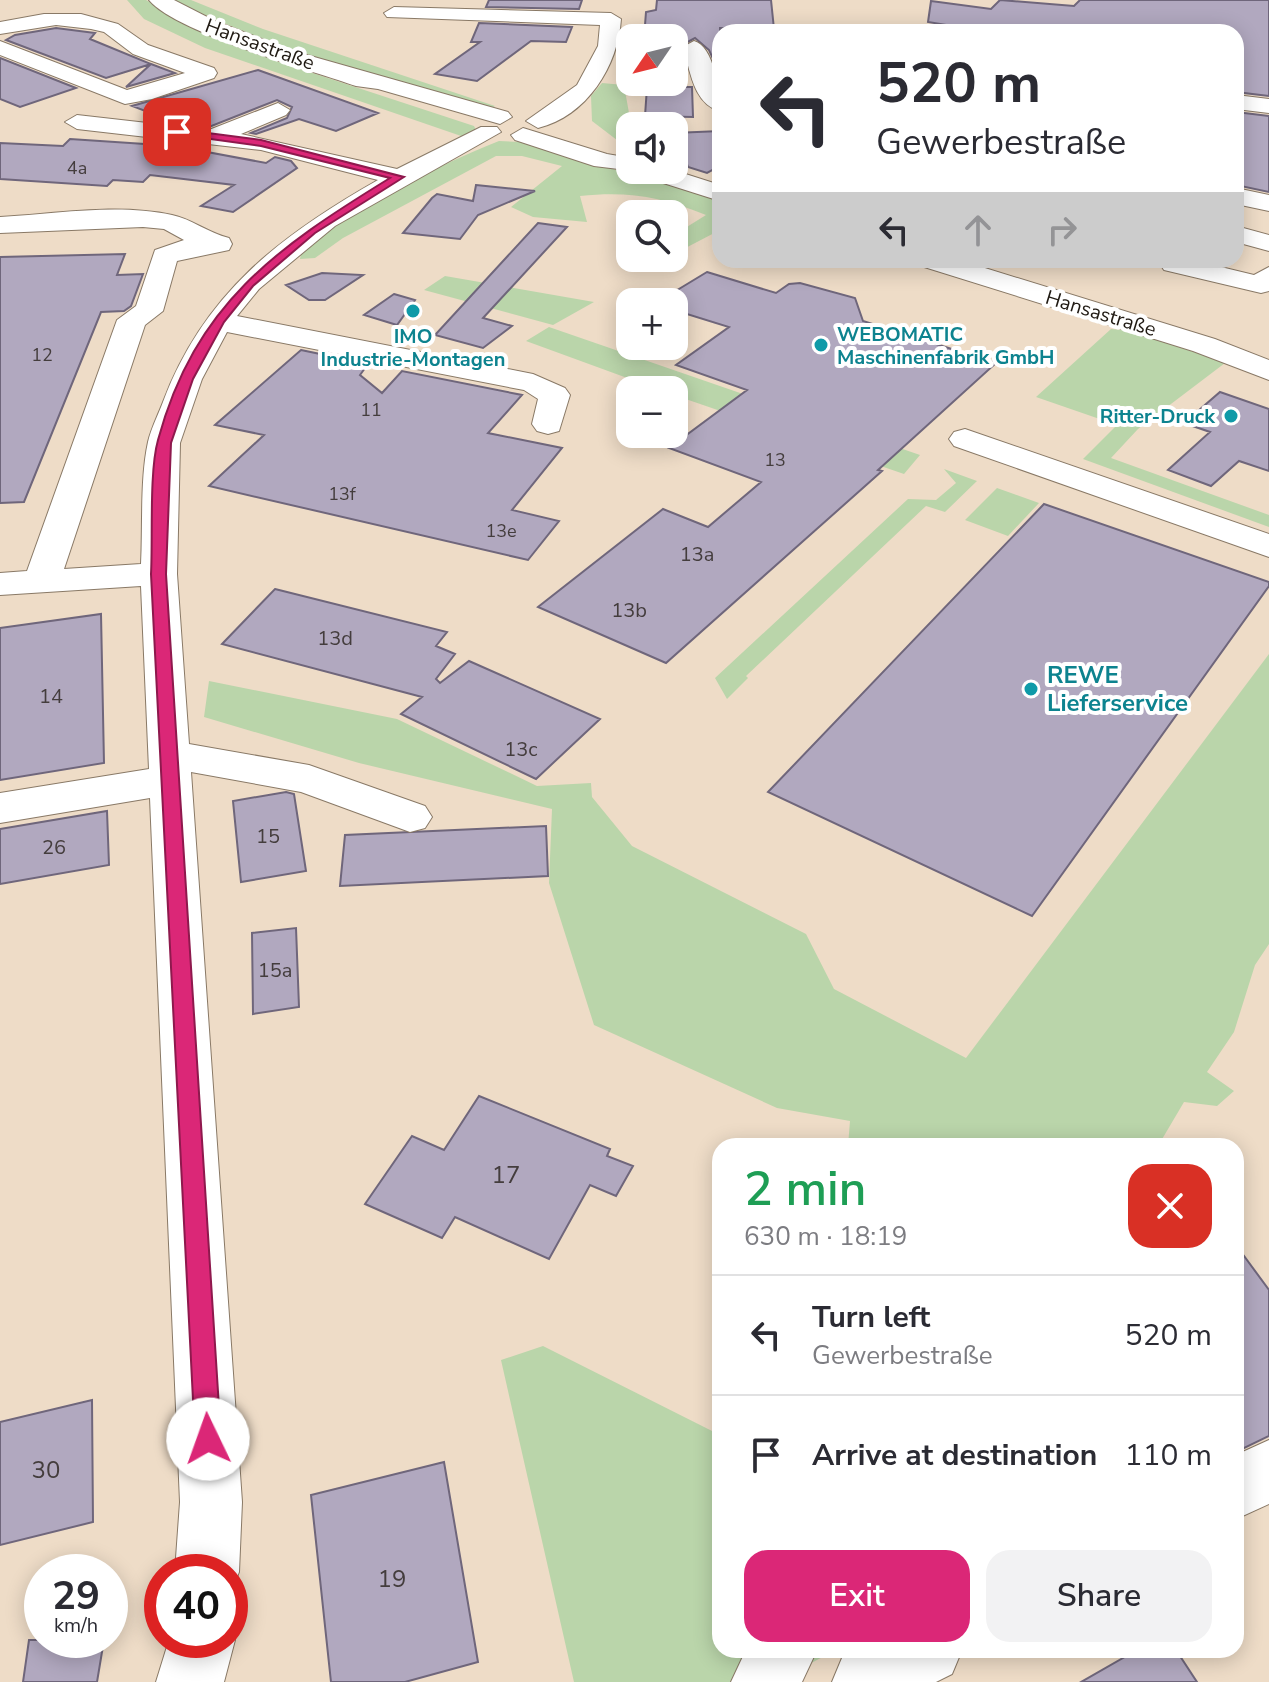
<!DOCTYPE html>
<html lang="en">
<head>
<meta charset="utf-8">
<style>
	:root { --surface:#fff; --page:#f2f2f3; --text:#2b2b33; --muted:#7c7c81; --line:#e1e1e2; --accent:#db2777 }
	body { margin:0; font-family:"Nunito Sans",sans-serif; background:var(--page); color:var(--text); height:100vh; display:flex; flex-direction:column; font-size:30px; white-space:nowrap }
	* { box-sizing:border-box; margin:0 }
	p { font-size:26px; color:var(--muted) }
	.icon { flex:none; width:44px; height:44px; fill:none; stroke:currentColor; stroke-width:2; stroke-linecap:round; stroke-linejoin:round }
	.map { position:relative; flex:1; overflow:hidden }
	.sheet { position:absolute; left:712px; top:1138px; width:532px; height:520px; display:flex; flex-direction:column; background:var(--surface); border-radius:24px; box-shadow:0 4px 20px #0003 }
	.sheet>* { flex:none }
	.banner { position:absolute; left:712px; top:24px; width:532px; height:244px; border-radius:24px; box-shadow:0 4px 20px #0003; background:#fff; color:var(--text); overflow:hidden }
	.needle { width:52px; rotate:235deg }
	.buttons { position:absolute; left:616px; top:24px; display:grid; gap:16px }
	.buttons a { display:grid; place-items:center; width:72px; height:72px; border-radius:16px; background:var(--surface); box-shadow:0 4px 20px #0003; font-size:40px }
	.speed { position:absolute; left:24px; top:1554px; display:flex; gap:16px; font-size:40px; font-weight:700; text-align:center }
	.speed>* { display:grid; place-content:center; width:104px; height:104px; border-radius:50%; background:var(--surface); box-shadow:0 4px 20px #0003; line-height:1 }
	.speed small { font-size:20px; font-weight:400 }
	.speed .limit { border:12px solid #d22; background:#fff; color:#111 }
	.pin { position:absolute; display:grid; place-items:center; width:68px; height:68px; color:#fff; margin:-34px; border-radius:16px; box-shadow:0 4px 12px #0006 }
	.me { position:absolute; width:88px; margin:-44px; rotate:357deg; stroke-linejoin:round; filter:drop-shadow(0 0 6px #0008) }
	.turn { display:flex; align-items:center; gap:28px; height:168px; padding:0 32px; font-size:36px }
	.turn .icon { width:104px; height:104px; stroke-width:2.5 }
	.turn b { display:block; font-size:56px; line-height:68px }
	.lanes { display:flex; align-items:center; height:76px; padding:0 32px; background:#0003; justify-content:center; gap:40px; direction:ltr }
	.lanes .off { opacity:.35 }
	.round { display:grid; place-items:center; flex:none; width:84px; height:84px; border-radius:24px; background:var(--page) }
	.summary { display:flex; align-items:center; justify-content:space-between; height:136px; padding:0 32px }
	h1 { font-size:48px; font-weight:600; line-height:60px; color:#1e9e55 }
	.button { display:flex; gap:16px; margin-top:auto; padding:16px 32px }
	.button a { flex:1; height:92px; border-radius:24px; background:var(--accent); color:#fff; font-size:32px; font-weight:600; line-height:92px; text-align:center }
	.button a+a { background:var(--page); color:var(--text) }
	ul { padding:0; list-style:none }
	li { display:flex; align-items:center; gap:24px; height:120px; padding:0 32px; border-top:2px solid var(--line) }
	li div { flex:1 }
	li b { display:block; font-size:30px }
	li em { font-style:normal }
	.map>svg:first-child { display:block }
	.green { fill:#bad5aa }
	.building { fill:#b1a8bf; stroke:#6f667b; stroke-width:2 }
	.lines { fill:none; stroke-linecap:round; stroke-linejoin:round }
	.minor-casing { stroke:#897966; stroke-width:2 }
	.minor { fill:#fff; fill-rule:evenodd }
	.route { fill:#db2777; stroke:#8e194d; stroke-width:2 }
	.culture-dot { fill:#0f9aa8; stroke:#fff; stroke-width:3 }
	.labels { text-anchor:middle; stroke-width:8; stroke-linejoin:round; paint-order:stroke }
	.far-number-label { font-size:18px; fill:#443d3d }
	.far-street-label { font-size:20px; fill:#1f1912; stroke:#fff }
	.far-culture-label { font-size:20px; font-weight:bold; fill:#0d838f; stroke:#fff; text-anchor:start }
	.number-label { font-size:20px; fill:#443d3d }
	.culture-label { font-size:24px; font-weight:bold; fill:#0d838f; stroke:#fff; text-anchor:start }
	.near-number-label { font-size:24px; fill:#443d3d }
</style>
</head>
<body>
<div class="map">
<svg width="1269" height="1682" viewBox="0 0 1269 1682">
	<rect width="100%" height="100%" fill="#eedcc7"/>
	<path class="green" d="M127,0H146L200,29L276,61L474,126L477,132L464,137L205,48L144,19Z
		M170,0H191L263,29L495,106L489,110L273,44Z
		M602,83L624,85L629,113L637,126H630V150L592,121L591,96Z
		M499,141L520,142L720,200V230L674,254V235L706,215C660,197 630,191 580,196L587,222L533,217L511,207L562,166L522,156H496L343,238L315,258L300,259L302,250C360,203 430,169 499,141Z
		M445,276L594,302L553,325L424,290Z
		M549,327L920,455L904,474L674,395V390H660L526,341Z
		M1111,329L1134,331L1225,363L1138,429L1111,458L1269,515V527L1083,459L1117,425L1036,397Z
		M944,469L977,481L945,512L926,506L746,676L748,678L727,699L715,678L908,499L936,500L956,483Z
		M997,488L1039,503L1008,536L965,520Z
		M1269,654V944L1255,965L1234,1032L1207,1072L1234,1091L1217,1106L1184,1102L1158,1146H848L850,1121L777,1108L594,1025L549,883L552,809L359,763L204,717L209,681L397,719L537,786L591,783L592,797L632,846L806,934L834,989L966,1058Z
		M543,1346L720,1435V1650H836L775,1682H574L501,1360Z"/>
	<path class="building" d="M489,0H582L579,9L486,7Z
		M657,0H771L774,29L720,28V63H715L709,50L695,38L680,46L684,62H674V38H644L646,12L656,10Z
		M1000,0L1074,6L1080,0H1269V96L1236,92V32H967L970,29L928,22L931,1L991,9Z
		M479,23L572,27L566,42L531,41L477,81L435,74L480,42H471Z
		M56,28L95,33L90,39L151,64L106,78L6,40L15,35Z
		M0,58L76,88L20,107L0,99Z
		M151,64L175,73L126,87Z
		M258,70L378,113L336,131L299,119L256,134L251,133L287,118L292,107L277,100L209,127L177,123L132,106Z
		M647,87H692L693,117L645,116Z
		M1236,112L1269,116V192L1236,185Z
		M720,131V166L707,173L688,167L686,161L679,162L674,133Z
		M70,139L175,146L266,163L275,157L291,161L297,168L233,212L201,206L234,185L150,175L143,182L113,180L107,186L0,179V143L63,146Z
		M476,185L535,191L478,215L460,239L403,233L432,198L437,194L473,201Z
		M538,223L567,227L483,318L512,326L483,348L435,335Z
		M125,254L117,275L143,274L131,306L124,311L101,312L24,502L0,503V257Z
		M707,272L776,293L789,284L800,283L855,298L863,321L996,363L878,470L882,471L666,663L538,607L663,509L708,527L761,482L669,448L747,390L676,365L729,327L674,310V292Z
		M322,273L363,275L325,300H309L286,285Z
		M394,294L415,300L397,325L364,315Z
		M301,350L368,364L360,375L382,393L402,371L522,395L488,433L562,448L512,510L559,521L528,560L209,486L264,435L215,425Z
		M1220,392L1269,409V471L1239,461L1211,486L1168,470L1210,432L1184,423Z
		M1044,504L1269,582V586L1032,916L768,792Z
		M275,589L447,632L436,646L455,654L436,679L440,683L469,661L600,719L536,779L401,714L422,697L222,644Z
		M101,614L104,763L0,780V628Z
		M286,792L294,794L306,871L241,882L233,801Z
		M107,811L109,865L0,884V829Z
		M546,826L548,876L340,886L345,835Z
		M296,928L299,1007L253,1014L252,933Z
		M479,1096L610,1149L607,1156L633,1166L616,1196L590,1185L549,1259L455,1217L442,1238L365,1204L412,1136L444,1150Z
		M1236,1245L1269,1290V1436L1236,1452Z
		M92,1400L93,1522L0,1545V1422Z
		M444,1462L478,1662L405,1682H331L311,1495Z
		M29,1640H104L97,1682H23Z
		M1137,1650H1176L1197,1682H1081Z"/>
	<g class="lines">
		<defs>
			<path id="minor" d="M149,0H174L215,21L293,51L508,112L512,117L500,124L378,89L356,86C313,71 175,32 149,0Z
				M394,7L611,13L621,19C618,66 587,116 538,128L526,121L577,85L598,46L600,25L387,17L384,13Z
				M44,14H81L118,24L148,45L214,68L217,73L214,78L152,99L125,104L0,55V41L127,90L185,73L133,54L104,32L91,29L56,25L0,34V22Z
				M694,41C714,46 720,93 720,111C693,104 690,69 683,47Z
				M1236,95L1269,99V113L1236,109Z
				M278,103L290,110L286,115L241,134L397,169L481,127H497L501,132L335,226L259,289L237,316L533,374L565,388L570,395L559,431L548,434L537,431L532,424L538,399L524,390L227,332L202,379L180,443L177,574L189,744L309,765L425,806L432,817L425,828L410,832L301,792L191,772L242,1502L239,1572L230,1595V1572H175L180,1502L150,798L0,823V793L149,769L141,586L0,595V573L27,571L117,320L136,306L155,250L184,240L164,229L143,227L0,233V217C56,214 117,203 172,215C192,219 208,233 229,238L232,244L229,250L177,261L163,311L145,325L64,569L141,564C143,527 140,478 148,442C151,429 158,415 163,402C204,293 281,235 378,180L261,150L77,129L65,122L77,115L209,130Z
				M523,128L607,154L630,158V170H673L720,185V201L638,175L635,171L594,166L515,140L511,135Z
				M1236,188L1269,195V211L1236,204Z
				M1236,226L1269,235V251L1236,242Z
				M917,260H959L1215,339L1269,360V380L1193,351L921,266Z
				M1163,260H1192L1254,275L1269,267V291L1261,293L1164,270L1160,264Z
				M965,429L1269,534V557L954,446L949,439L954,432Z
				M1269,1440V1504L1236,1519V1455Z
				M230,1627L235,1640L224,1682H156L169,1640H230Z
				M746,1650H817L802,1682H731Z
				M858,1650H962L952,1674L936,1682H832L842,1658Z"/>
		</defs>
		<use href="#minor" class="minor-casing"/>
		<use href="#minor" class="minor"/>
	</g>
	<path class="route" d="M177,129L261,140L404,177L315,233L253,286L224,322L193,379L171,443L166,574L221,1439L217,1448L208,1451L199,1448L195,1439L151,574C153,539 149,472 158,440C195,304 276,248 390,178L261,146L174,134Z"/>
	<g class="culture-dot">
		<circle cx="413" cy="311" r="8"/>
		<circle cx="821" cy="345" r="8"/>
		<circle cx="1231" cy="416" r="8"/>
		<circle cx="1031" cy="689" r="8"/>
	</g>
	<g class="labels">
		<g class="far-number-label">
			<text x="77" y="174">4a</text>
			<text x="42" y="361">12</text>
			<text x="371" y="416">11</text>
			<text x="775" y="466">13</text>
			<text x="342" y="500">13f</text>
			<text x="501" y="537">13e</text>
		</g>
		<g class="far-street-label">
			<text transform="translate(260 44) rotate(20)" y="7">Hansastraße</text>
			<text transform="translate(1101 313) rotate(17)" y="7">Hansastraße</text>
		</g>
		<g class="far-culture-label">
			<text x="837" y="341">WEBOMATIC<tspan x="837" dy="23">Maschinenfabrik GmbH</tspan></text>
			<text x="413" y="343" text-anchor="middle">IMO<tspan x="413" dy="23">Industrie-Montagen</tspan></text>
			<text x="1215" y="423" text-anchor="end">Ritter-Druck</text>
		</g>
		<g class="number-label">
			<text x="697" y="561">13a</text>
			<text x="629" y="617">13b</text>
			<text x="335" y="645">13d</text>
			<text x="51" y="703">14</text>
			<text x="521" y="756">13c</text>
			<text x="268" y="843">15</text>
			<text x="54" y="854">26</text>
			<text x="275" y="977">15a</text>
		</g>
		<g class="culture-label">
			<text x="1047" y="683">REWE<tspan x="1047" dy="28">Lieferservice</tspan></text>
		</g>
		<g class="near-number-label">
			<text x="506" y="1183">17</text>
			<text x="46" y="1478">30</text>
			<text x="392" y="1587">19</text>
		</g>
	</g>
</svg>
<div class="buttons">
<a><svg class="needle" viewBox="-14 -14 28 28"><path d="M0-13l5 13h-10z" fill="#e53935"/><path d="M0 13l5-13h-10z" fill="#7c7c81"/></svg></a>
<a><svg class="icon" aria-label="sound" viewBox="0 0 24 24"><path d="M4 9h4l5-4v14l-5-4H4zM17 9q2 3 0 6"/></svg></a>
<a><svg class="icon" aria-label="search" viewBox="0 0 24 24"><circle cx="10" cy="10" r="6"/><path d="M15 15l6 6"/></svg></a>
<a>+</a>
<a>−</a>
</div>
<div class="speed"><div>29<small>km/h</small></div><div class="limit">40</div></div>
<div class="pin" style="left:177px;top:132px;background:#d93025"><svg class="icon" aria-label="arrive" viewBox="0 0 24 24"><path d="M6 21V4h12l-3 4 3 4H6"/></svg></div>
<svg class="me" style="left:208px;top:1439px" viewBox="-20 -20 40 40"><circle r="19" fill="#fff"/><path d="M0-13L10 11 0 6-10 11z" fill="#db2777"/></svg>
<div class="banner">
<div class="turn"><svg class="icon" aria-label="left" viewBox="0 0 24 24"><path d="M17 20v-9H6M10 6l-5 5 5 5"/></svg><div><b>520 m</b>Gewerbestraße</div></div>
<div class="lanes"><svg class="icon" aria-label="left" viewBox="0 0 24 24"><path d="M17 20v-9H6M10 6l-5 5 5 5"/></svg><svg class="icon off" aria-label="ahead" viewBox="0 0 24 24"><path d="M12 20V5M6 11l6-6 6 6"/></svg><svg class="icon off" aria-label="right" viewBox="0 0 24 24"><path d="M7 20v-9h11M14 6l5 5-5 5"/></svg></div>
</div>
<section class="sheet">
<div class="summary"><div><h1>2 min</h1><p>630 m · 18:19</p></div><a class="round" style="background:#d93025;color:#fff"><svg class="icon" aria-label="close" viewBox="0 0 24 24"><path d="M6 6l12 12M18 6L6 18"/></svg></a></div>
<ul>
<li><svg class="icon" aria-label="left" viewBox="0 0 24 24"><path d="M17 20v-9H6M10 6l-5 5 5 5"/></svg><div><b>Turn left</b><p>Gewerbestraße</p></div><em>520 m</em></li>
<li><svg class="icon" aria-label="arrive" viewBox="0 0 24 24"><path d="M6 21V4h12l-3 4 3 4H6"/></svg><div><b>Arrive at destination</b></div><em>110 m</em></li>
</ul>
<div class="button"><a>Exit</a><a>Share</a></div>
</section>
</div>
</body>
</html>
